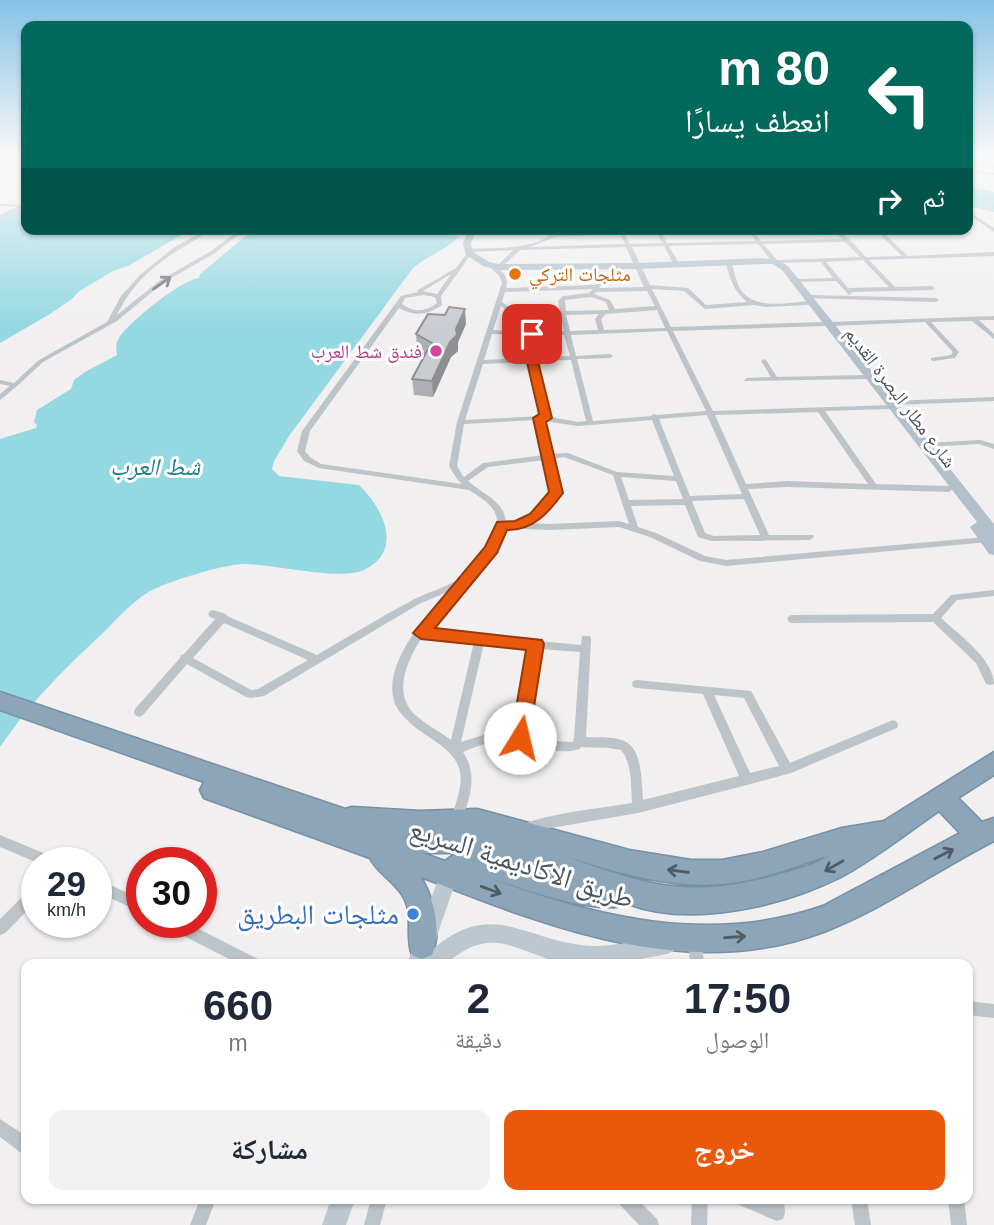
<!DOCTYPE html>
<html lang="ar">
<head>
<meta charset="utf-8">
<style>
	:root { --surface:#fff; --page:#f2f2f3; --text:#1f2937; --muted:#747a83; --accent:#ea580c }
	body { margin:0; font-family:Arial,"Noto Naskh Arabic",sans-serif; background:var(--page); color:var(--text); direction:rtl; height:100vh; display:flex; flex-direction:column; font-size:26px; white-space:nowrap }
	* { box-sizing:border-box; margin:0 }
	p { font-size:23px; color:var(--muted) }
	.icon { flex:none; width:38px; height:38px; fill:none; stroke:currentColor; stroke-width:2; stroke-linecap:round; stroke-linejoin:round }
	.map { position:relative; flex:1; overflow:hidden; direction:ltr }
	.panel { position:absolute; left:21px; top:959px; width:952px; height:245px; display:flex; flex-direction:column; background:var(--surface); border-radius:14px; box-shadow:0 2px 5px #0004; direction:rtl }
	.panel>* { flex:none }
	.banner { position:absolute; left:21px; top:21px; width:952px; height:214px; border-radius:14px; box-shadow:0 2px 5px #0004; direction:rtl; background:#00695c; color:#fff; overflow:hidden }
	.speed { position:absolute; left:21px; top:847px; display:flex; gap:14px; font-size:35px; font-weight:700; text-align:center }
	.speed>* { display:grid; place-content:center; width:91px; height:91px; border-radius:50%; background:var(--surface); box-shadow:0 2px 5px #0004; line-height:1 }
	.speed small { font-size:18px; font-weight:400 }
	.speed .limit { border:10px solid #d22; background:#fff; color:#111 }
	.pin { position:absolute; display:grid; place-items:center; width:60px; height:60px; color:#fff; margin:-30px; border-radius:14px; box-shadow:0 4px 10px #0006 }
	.me { position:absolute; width:77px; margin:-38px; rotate:9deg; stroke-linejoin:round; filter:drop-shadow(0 0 5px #0008) }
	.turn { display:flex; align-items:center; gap:24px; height:147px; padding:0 28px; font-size:32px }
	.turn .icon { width:91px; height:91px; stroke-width:2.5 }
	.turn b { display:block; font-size:49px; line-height:60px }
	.then { display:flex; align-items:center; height:66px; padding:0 28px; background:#0003; gap:14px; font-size:26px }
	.eta { display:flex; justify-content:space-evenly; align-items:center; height:119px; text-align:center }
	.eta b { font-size:42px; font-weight:700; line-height:49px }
	.cta { display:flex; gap:14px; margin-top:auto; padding:14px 28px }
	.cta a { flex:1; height:80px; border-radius:14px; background:var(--accent); color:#fff; font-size:28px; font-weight:700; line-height:80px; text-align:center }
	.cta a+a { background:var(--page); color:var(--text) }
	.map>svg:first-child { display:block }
	.water { fill:#94d8e2 }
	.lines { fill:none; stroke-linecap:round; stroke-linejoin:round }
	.highway-casing { stroke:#7790a4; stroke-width:3 }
	.street { fill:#bcc4ca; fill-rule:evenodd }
	.secondary { fill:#bdc7cf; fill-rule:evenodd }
	.primary { fill:#b2c0cb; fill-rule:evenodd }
	.highway { fill:#8ca5b8; fill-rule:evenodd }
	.wall { fill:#adafb4 }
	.shaded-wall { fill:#8d8f92 }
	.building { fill:#c9ccd1; stroke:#8d8f92; stroke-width:2 }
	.oneway { stroke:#6c757c }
	.oneway2 { stroke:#505b63 }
	.route { fill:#ea580c; stroke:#983908; stroke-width:2 }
	.food-dot { fill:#e8710a; stroke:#fff; stroke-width:2.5 }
	.hotel-dot { fill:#d1479c; stroke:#fff; stroke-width:2.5 }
	.shop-dot { fill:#3f7fe0; stroke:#fff; stroke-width:2.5 }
	.labels { text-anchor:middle; stroke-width:6; stroke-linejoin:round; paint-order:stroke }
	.far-food-label { font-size:19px; fill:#c56008; stroke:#fff; text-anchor:start }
	.far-hotel-label { font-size:19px; fill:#b23c85; stroke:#fff; text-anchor:end }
	.far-street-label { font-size:19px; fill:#49535a; stroke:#fff }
	.water-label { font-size:24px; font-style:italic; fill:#1b7e8c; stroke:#fff }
	.near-street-label { font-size:28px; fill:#49535a; stroke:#fff }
	.near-shop-label { font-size:28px; fill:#366cbe; stroke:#fff; text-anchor:end }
</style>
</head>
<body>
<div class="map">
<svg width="994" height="1225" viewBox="0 0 994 1225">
	<rect width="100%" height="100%" fill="#f1efef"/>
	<path class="water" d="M968,186L994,192V210L968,204Z
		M26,208V229H192L128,266L113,271L78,292L72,299L50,314L0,343V220Z
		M254,229H428L426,234L459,236C445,251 428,255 413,268L289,436L274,461L272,469L279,476L359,485C382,507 404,549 366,569C342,582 274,564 244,564C225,564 164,582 147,593C131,603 117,619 104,632C64,669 31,702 0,747V439L36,428L37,425L34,422L37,410L71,389L74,380L85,372L117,355C116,349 115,344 119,338C129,322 181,280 199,278L200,274Z"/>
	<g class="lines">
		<defs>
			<path id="highway" d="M0,692L345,809L352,807L420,811L477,809L629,850L691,860H722L763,852L842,828L884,821L994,752V775L958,798L982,822L994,818V841C937,870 885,908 826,931C689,984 549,927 421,877C434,900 442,929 432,955L422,959L412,955C405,937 413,918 405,900C397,882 377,874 370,858L204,798L200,790L204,782L0,710ZM939,811L960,833L823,906C711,945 597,918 489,878C522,888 598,917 628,904C692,928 783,906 841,877C875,859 907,833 939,811ZM422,853H456L445,861ZM830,855C812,867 790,871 769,877C685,899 643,884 565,856C622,874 682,893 743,881C773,876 801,864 830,855Z"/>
		</defs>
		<use href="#highway" class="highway-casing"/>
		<path class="street" d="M0,156H6L0,158Z
			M968,156L994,160V162L968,157Z
			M968,170L994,173V175L968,172Z
			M0,204L23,205L25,206L23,207L0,206Z
			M968,204L994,210V212L968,206Z
			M968,211L994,228V232L968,214Z
			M207,229H214C173,253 139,270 117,315L159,281L211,251L240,229H246L215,253L163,283L117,321L43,362L16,387L0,400V394L10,386L0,384V380L14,383L39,360L107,322L121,296L140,275L173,248Z
			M554,229L559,230L557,233L618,231V229L623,231L702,229L661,232L667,243L756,241L747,229H752L761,241L842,239L836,233L839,231L849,239L866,257L902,256L874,229H879L908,256L994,252V256L869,260L895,287L932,286L935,288L932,290L851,292L852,293L849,295L836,281L794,282V280L796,279L833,278L821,262L773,263L758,244L669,246L680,265L677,267L674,265L664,246L632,247L650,285L688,288L706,305L747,302C734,292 730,279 726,263L729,261L732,263C734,272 736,282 741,290C755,310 787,303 807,301L810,303L807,305L766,307L754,305L705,309L684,291L652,289L671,327L824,322L827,324L830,322L994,316V320H979L994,334V339L972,321L931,322L959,352L955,358L933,361L931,360V358L951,355L953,352L925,322L830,326L827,324L824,326L673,331L713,411L892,405V409H889L825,411L876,484L949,486L953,489L949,492L788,487L748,489L769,535H813L814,537L810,540L711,541L698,537L685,505L631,506L638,527L656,533L705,556L726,560L986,537L990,540L989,542L726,566L700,561L650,537L619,527L550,530L505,528C500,552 479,569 463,586C450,600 438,615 427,630L581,645L582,636H590L591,639L586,737C599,738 620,735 630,745C642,755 642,786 643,800L739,776L703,694L637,688L633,687L632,684L633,681L637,680L751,691L790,763L893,720L897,722L898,725L897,728L791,773L747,785L638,813L545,829L524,835L520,833L518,829L520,825C555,812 595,809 632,803C631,786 632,763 621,750L609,748L581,747L580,749C555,757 532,742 507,741C491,740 477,746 463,752C478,775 470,795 463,819L461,823L457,825L453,823L451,819C455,805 463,787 460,772C456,752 436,742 420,731C411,724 400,715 395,704C381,666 424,618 447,592L419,604L264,696L250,698L246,697L187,664L143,715L139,717L135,715L134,712L135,709L180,658L181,655L184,654L215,619L210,617L208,614L210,611L213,610L226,614L227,616L317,655C348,637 379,618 411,601C425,593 448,587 460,578C475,566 507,531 494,511C489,502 478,496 469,490L319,468L304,461L297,451L302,431L401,296L418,292V290L456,268L468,252L466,251V249C490,247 541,252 554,229ZM656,232L662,243L630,244L625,234ZM620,234L625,244L530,247L555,237ZM845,242L860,257L777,260L763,244ZM626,247L644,287L599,288L602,284L595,267L592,265L589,267L596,284L595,285L506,288C509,279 505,274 498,268H501L520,250ZM513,250L496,267L491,263L488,265L500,277L502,283L457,422L449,466L457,479L462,484L321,464L310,457L305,451L310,431L399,308C414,317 428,315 442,305L441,296L472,253L470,252ZM863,260L889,287L848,288L826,262ZM451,274L437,294L423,291ZM593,289L589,293L563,296L558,301L564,331L529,332L521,316L502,302L505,292ZM647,291L655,306L615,309L610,300L594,294L596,292ZM424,295L435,297L437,303C425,312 414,313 402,304L405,298ZM591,297L606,302L609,310L566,311L565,300ZM501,306L516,318L523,332L493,330ZM657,310L665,328L604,330L601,319L606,314ZM599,314L595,319L598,330L570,331L566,315ZM667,331L706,411L657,415L654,414L651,416L593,421L577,359L610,358L613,356L610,354L576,356L571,335ZM492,334L524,335L529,358L484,360ZM564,335L570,356L535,357L530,336ZM571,360L586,421L578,422L550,417L536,361ZM530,362L542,416L465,420L483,364ZM818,412L868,484L788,481L746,484L715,415ZM707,415L742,494L690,496L659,419ZM536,420L544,455L483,463L464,477L463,476L457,466L464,424ZM652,420L674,476L617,472L568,453L551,454L543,421L578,426ZM564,457L613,475L629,524L619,521L550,524L529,523L538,519L560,493L552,459ZM545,460L552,493C538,508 527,523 506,522C504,501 483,494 468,481L488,467ZM621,477L676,481L683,499L629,500ZM744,499L760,535L714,536L705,533L692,501ZM224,623L308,660L258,689L251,690L193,658ZM422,637L474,642L451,740C439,731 425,724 414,714C392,691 408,660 422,637ZM484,643L530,648L515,732H493L461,742ZM540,649L580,652L574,738L573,742L551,741L526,735ZM714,695L744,698L779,766L750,773Z
			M808,295L936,298L939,300L936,302L806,298L805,297Z
			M764,359L766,360L777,377L865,375L868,377L865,379L745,381L744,380L747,378L771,377L761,361Z
			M994,397V401L893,405L889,403L893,401Z
			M980,440L994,444V449L979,444L926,447L922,445L926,443Z
			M994,590V596L957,600L941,618C958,634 994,659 994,684L990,685L986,684L976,663L933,622L792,623L789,622L787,619L789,616L792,615L933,614L951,595Z
			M0,835L58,859L60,863H38L0,847Z
			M96,878L142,900V913L96,891Z
			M37,886V901L5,933L0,935V919L32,887Z
			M164,922H185L258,959L260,964H239L166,927Z
			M695,933L700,935L702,940L704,964H690L688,940L690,935Z
			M968,1001L994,1004V1018L968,1015Z
			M0,1119L26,1136V1154L20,1152L0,1137Z
			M200,1199H216L206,1225H190Z
			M371,1199H387L380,1225H364Z
			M618,1199H637L657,1219L659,1225H639L620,1205Z
			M692,1199H708L707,1225H691Z
			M737,1199H764L768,1200V1199H784L785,1213L783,1219L777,1221L739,1205Z
			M851,1199H867L871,1225H855Z
			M948,1199H964L967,1225H951Z"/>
		<path class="secondary" d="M968,160L994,164V168L968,164Z
			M26,202V207L0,220V215Z
			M449,866L456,869L458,875L432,950C493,897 526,942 591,946C617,947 642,939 667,934L674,937L677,944L674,951L667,954C636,960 608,966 576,964C523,961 498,918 446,964H407L442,869Z
			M331,1199H355L346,1225H322Z"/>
		<path class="primary" d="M468,229H476L471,244L473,252L489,262L499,264L637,263L763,258L778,260L788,266L994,524V555L989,554L970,527L977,522L782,270L773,264H763L637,269L499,270L483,266L466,255L463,244Z"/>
		<use href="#highway" class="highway"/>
	</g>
	<path class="wall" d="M466,324L458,342V351L451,357L433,397L414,395L412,379L425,354L417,350L416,334Z"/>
	<path class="shaded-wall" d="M465,309L466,324L458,342V351L451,357L433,397L432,381Z"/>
	<path class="building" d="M449,307L465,309L456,329L457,335L450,342L432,381L412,379L429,347L441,348L416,334L428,314L445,315Z"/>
	<defs><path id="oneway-shaft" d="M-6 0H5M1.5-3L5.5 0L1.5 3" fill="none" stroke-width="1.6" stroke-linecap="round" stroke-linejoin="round" transform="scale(1.75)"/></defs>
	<use class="oneway" href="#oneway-shaft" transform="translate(162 283) rotate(-35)"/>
	<g class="oneway2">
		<use href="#oneway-shaft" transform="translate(944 854) rotate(-27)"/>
		<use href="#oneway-shaft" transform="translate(834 866) rotate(150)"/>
		<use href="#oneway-shaft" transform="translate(678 871) rotate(-173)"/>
		<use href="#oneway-shaft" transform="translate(491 890) rotate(20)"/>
		<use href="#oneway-shaft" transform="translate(735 937) rotate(-4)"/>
	</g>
	<linearGradient id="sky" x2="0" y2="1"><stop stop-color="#86c2e6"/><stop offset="0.48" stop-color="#f9f8f8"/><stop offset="1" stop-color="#f9f8f8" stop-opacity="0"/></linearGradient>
	<rect width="994" height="327" fill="url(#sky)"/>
	<path class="route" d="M526,329L537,334L532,337L552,418L546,422L563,493C549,512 533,531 507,530L497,553L435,628L542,640L544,644L529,738L526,744L520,746L513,744L511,738L526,650L421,639L413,633L485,547L497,522L515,521L530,514L549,492L533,418L539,414L520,332Z"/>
	<circle class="food-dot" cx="515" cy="274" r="7"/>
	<circle class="hotel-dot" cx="436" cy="351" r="7"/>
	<circle class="shop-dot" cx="413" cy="914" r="7"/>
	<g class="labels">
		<g class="far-food-label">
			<text x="529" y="281">مثلجات التركي</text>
		</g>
		<g class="far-hotel-label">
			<text x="422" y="358">فندق شط العرب</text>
		</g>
		<g class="far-street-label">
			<text transform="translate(901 397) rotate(53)" y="7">شارع مطار البصرة القديم</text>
		</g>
		<g class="water-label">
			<text x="155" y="475">شط العرب</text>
		</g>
		<g class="near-street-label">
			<text transform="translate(522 863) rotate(18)" y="10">طريق الاكاديمية السريع</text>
		</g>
		<g class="near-shop-label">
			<text x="399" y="924">مثلجات البطريق</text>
		</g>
	</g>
</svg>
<div class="speed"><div>29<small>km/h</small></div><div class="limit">30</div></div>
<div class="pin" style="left:532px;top:334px;background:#d93025"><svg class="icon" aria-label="arrive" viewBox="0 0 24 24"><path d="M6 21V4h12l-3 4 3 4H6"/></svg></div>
<svg class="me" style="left:520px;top:738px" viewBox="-20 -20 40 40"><circle r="19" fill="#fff"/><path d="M0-13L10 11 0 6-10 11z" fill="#ea580c"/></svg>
<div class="banner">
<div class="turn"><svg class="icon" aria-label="left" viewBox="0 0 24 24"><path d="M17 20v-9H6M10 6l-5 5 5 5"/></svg><div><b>80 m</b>انعطف يسارًا</div></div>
<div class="then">ثم<svg class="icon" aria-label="right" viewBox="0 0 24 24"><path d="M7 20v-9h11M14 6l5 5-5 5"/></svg></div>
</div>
<section class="panel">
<div class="eta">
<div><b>17:50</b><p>الوصول</p></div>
<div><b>2</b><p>دقيقة</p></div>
<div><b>660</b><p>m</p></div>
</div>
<div class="cta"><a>خروج</a><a>مشاركة</a></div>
</section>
</div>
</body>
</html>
